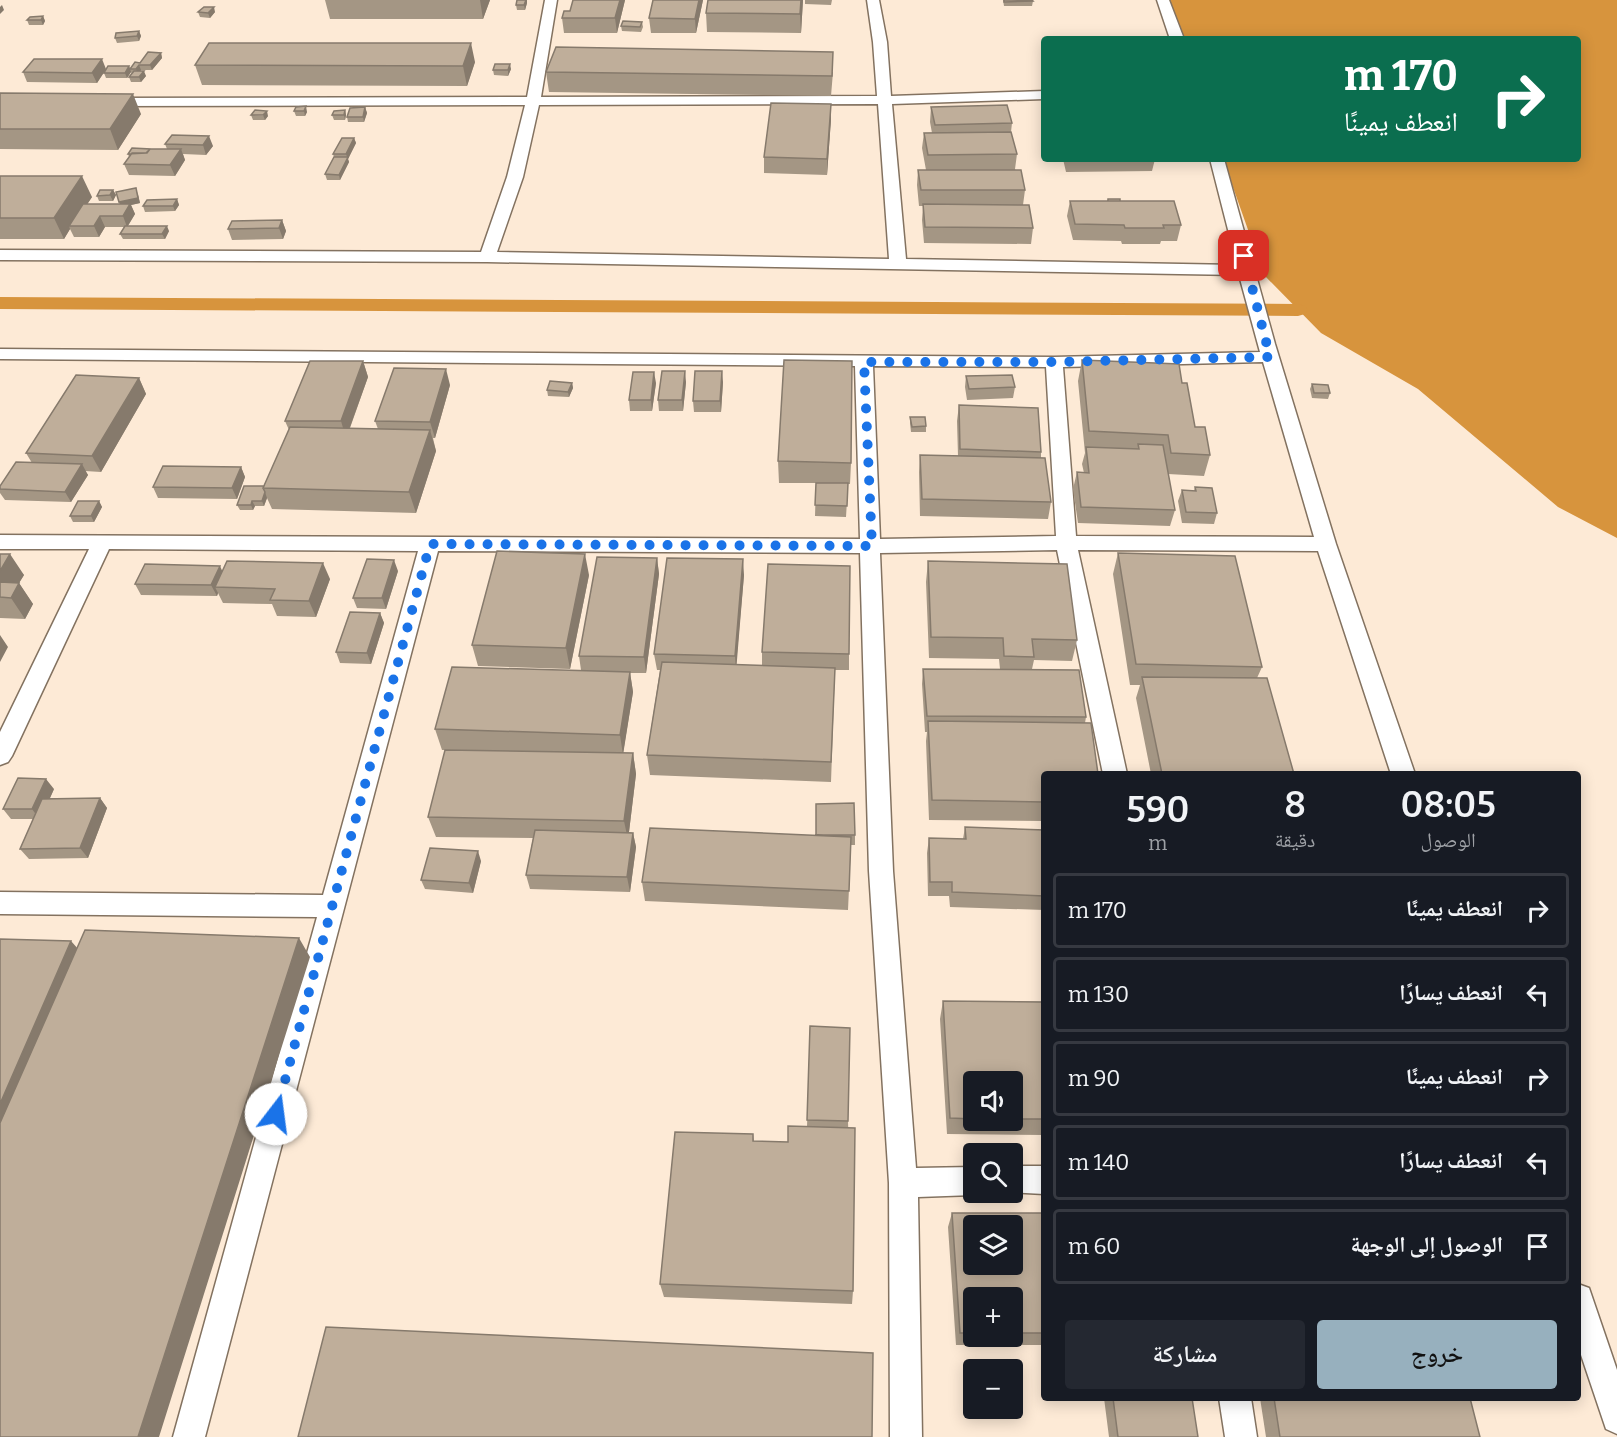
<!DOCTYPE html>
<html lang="ar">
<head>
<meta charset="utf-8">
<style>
	:root { --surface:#171b24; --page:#242831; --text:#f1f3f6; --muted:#9ea1a6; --line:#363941; --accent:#97b0be }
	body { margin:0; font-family:Bitter,"Noto Naskh Arabic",serif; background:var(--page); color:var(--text); direction:rtl; height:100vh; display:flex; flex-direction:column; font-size:22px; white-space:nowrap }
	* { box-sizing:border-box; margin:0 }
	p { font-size:20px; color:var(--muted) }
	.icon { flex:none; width:33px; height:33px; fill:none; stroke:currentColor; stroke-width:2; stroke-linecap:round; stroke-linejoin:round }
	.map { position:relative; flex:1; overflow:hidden; direction:ltr }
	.details { position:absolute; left:1041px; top:771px; width:540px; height:630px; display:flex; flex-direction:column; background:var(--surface); border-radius:6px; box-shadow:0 3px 15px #0003; direction:rtl }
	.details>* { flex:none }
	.guide { position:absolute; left:1041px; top:36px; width:540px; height:126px; border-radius:6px; box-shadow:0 3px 15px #0003; direction:rtl; background:#0b6e4f; color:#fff; overflow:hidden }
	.tools { position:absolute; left:963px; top:1071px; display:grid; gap:12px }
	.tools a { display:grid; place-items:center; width:60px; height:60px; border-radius:6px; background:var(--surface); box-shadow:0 3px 15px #0003; font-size:30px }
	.pin { position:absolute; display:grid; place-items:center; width:51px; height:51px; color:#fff; margin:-26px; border-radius:12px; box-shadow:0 3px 9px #0006 }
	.me { position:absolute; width:66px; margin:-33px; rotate:15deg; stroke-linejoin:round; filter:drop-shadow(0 0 4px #0008) }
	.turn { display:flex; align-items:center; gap:21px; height:126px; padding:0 24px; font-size:27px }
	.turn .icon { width:78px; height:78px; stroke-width:2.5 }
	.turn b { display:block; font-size:42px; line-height:51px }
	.eta { display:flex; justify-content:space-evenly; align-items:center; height:102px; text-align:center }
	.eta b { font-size:36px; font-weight:600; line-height:42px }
	.action { display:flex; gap:12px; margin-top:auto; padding:12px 24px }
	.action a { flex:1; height:69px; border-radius:6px; background:var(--accent); color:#111; font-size:24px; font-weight:600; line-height:69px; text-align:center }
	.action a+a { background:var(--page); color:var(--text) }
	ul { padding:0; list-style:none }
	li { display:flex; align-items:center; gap:18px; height:75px; margin:0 12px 9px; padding:0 12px; border:3px solid var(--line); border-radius:6px }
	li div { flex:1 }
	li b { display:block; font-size:22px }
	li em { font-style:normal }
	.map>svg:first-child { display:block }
	.water { fill:#d7943d }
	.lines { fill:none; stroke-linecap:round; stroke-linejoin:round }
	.canal { fill:#d7943d; fill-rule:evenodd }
	.street-casing { stroke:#837260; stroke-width:3 }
	.street { fill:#fff; fill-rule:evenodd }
	.wall { fill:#a49684; fill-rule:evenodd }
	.shaded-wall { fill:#867a6c }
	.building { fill:#bfae9a; stroke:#867a6c; stroke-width:1.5; fill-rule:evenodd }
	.route { stroke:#1a73e8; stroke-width:10; stroke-dasharray:0 18 }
</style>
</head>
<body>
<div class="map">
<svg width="1617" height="1437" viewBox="0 0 1617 1437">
	<rect width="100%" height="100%" fill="#fdead6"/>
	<path class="water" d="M1168,0H1617V538L1558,507L1418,389L1321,333L1264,275L1223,159H1578V39H1181Z"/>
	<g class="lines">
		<path class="canal" d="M0,297L1298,304L1305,306L1308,310L1305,314L1298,316L0,309Z"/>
		<defs>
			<path id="street" d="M545,0H557L541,97L877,96L873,42L867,0H879L887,42L891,96L1044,91V99L892,104L906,259L1237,265L1210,159H1224L1275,344L1336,544L1415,774H1391L1318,551L1078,550L1127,774H1103L1057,550L880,553L893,871L916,1168L974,1167V1192H981L974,1195L918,1197L922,1437H890L889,1183L869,871L860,553L438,551L205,1437H173L317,917L0,914V892L323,895L418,551L109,549L12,756L8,762L0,765V732L89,549H0V535L860,539L855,366L0,359V349L1054,357L1260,352L1239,275L487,262L0,260V250L481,252L507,177L525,105L106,106L99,102L106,98L527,97ZM878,104L889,259L497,252L523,177L539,105ZM1263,362L1314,537L1076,536L1063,367ZM873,366L1046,367L1056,536L880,539Z
				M1157,0H1169L1184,39H1170Z
				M1012,1166H1044V1194L1008,1192H1012Z
				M1578,1284L1589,1288L1617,1370V1434L1606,1429L1578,1346Z
				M1219,1398H1251L1257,1437H1225Z"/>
		</defs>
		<use href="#street" class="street-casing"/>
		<use href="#street" class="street"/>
	</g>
	<path class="wall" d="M325,0H490L483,19H330Z
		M573,0H625L617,33H564L562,18L570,11Z
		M653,0H703L696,33H651L649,18Z
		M708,0H803L801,33L707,32L706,13Z
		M805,0H832L831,5L805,4Z
		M1003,0H1032L1033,1L1032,6H1004Z
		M527,3L525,10H517L516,5Z
		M198,12H215L210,18L200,17Z
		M43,16L45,21L43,25H29L27,20Z
		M642,22L643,27L641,32L622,31L621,26Z
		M139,31L141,36L139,41L117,43L115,38Z
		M161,53L162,58L152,70H141L140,71L146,76L141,82H131L129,77L132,74L131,72L127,78H106L104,73L105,71L97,83L27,82L23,72L106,69L129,66L130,68Z
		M475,62L467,86L202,85L195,65Z
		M511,69L508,76L494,75L493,70Z
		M546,72H833L831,96L549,92Z
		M0,93L141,114L118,150L0,149Z
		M831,104V119L827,175L764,173V157Z
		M296,107L307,112L305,116H296L294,111Z
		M365,107L367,113L364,122H348L347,117Z
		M931,107L1012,123L1011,132L1017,154L1015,169L1025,190L1023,205L1033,228L1031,244L924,243L922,220L923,206H919L917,185L918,170H926L922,148L924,133H932L930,122Z
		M345,110L346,115L345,120H334L332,115Z
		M251,115L268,116L265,120H253Z
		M172,135L213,146L206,155L183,154L185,160L175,176L129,175L124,164L129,157L128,154L167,149L165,144Z
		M354,138L356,143L348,159L349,162L340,180H327L325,174L334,157L333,154Z
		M1063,159H1155L1152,171L1066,172Z
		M0,176L92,197L87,204H119L138,194L140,203L131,205L135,214L128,226L169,231L165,239H123L120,234L124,227H105L99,237H74L70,229L64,239H0Z
		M113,190L116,195L113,201H99L97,196Z
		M177,199L179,205L175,211L145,212L143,206Z
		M1108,199L1120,201L1181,225L1177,241H1161L1160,244H1122L1121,241L1073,240L1067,216L1070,201H1107Z
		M282,220L286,231L283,239L232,240L228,229Z
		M1082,360L1182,383L1195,427L1210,455L1204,476L1168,474L1175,510L1170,526L1078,523L1073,489L1077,472L1084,473L1082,464L1085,453L1078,381Z
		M363,361L368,377L350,428L378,429L375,421L450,385L435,438H433L436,451L416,513L272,509L267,498L264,506H255L253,510H240L237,505L264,486L289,430L285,421Z
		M966,376L1015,387L1013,398L967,400L965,387Z
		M139,378L146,394L101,472L85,471L88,475L71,502L5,500L0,493V486L32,463L26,453Z
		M686,382L683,411H659L658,400Z
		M723,382L721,412H694L693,401Z
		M572,383L573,388L569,397L548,396L547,390Z
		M656,383L652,411H630L629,400Z
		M1312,384L1330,393L1328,399L1312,398L1310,389Z
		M959,405L1041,452V458L1051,502L1048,519L920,516L919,472L920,455L958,456L957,421Z
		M910,417L926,426V432H911L910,423Z
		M778,461L851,463L850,484H848L846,517L815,516L816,483H779Z
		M241,467L245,477L237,499L158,498L153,487Z
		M1195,487L1217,513L1214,524L1182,523L1178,501L1182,490L1194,491Z
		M99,501L102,507L94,522H73L70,516Z
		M1118,553L1262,667L1257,678L1294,774H1151L1136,698L1140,685H1130L1113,574Z
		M0,554L24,575L19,583L33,604L25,619L0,618Z
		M657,558L659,574L646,673H630L633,692L623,753H633L636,774L629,832L633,833L636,847L630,892L530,889L526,875L533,838L436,837L428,817L490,751L442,750L435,729L581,670L579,656Z
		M928,561L1077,640L1072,661L1034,660L1032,669L1086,717L1085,723L1044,774V821L929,820L926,741L927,732H925L922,684L923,669H1000L999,659L929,658L926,582Z
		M222,571L330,579L316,617L277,616L272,604L223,603L218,593L217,596L141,595L135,584Z
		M398,571L386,609L357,608L353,598Z
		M589,575L570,669L478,666L472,645Z
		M744,575L736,665H762V652L849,654V670H835L831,782L650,775L647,755L660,670H657L654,654Z
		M380,613L384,623L371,664L340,663L336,652Z
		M54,789L50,798H100L107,808L88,858L29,859L20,849L33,819H11L3,809Z
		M816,804L855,835V845H851L848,910L645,901L642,882L816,836Z
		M965,827L1044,830V910L950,907L949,896H928L927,853L929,838L963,839Z
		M481,861L473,893L425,889L421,880Z
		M943,1001L1044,1002V1135L947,1134L940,1019ZM974,1082H1012V1120H974Z
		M810,1026L848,1121L853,1291L852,1304L664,1297L660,1284L753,1134L754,1141L788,1142L807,1127Z
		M952,1213H1044V1345H956L948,1227ZM974,1298H1012V1336H974Z
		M1104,1398H1192L1198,1437H1109Z
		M1260,1398H1470L1480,1437H1266Z"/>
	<path class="shaded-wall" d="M480,0H490L483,19Z
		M526,0H527V3L525,10L524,5Z
		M620,0H625L617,33L615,18Z
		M699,0H703L696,33L695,19Z
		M801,0H803L801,33L800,14Z
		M2,5L4,10L0,14V7Z
		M214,7L215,12L210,18L208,13Z
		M43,16L45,21L43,25L41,20Z
		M139,31L141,36L139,41L137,36Z
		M471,43L475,62L467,86L463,66Z
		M161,53L162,58L152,70L150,65Z
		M102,59L106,69L97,83L92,73Z
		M510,64L511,69L508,76V70Z
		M139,65L141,70L138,74L136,69Z
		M129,66L131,72L127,78L125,73Z
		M144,71L146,76L141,82L139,77Z
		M133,94L141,114L118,150L110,129Z
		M831,104V119L827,175V159Z
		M306,106L307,112L305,116L304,111Z
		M365,107L367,113L364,122L363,117Z
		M345,110L346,115L345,120L344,115Z
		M267,111L268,116L265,120L263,115Z
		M209,136L213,146L206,155L203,145Z
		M354,138L356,143L348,159L349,162L340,180L339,175L347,157L346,154Z
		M181,149L185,160L175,176L170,165Z
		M82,176L92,197L73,226H69L70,229L64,239L54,218Z
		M136,188L140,203L131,205L135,214L127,227L123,216L121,207L119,202Z
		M113,190L116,195L113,201L110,195Z
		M177,199L179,205L175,211L173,206Z
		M100,216L105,227L99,237L94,226Z
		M282,220L286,231L283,239L279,228Z
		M167,226L169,231L165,239L162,234Z
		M363,361L368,377L346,438L341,421Z
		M446,369L450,385L435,438L430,422Z
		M685,371L686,382L683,411L682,400Z
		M722,371L723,382L721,412L720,401Z
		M654,372L656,383L652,411L651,400Z
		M139,378L146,394L101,472L92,456Z
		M572,383L573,388L569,397L568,392Z
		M430,430L436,451L416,513L409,492Z
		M82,464L88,475L71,502L65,492Z
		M241,467L245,477L237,499L232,488Z
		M265,492L267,498L264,506L262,501Z
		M99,501L102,507L94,522L91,516Z
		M252,501L255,506L253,510L251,505Z
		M10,554L24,575L19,583L33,604L25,619L11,598L0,591V571Z
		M585,554L589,575L570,669L566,648Z
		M657,558L659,574L646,673L644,657Z
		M743,559L744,575L736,672L735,656Z
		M394,560L398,571L386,609L382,598Z
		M323,563L330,579L316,617L309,601Z
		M220,566L225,577L215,587L218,593L217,596L211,585Z
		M380,613L384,623L371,664L367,653Z
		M0,635L8,647L0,662Z
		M630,672L633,692L623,755L620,735Z
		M633,753L636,774L628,840L624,821Z
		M46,779L54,789L40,820L32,809Z
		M100,798L107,808L88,858L80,848Z
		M633,833L636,847L630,892L627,877Z
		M478,851L481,861L473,893L469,883Z
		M299,938L310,957L159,1437H138Z
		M71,941L87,959L0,1164V1104Z"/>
	<path class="building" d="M517,0H526L524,5H516Z
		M573,0H620L615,18H562L564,11H570Z
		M653,0H699L695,19L649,18Z
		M708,0H801L800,14L706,13Z
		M1004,0H1032L1033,1L1004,2Z
		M204,7H214L208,13L198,12Z
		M43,16L41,20H27L30,17Z
		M623,21L642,22L640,27L621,26Z
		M139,31L137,36L115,38L116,33Z
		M209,43H471L463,66L195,65Z
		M556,47L833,52L832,76L546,72Z
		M148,52L161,53L150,65H139L136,69H130L135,62L140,63Z
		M34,59H102L92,73L23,72Z
		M495,64H510L508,70H493Z
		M108,66H129L125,73H104Z
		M134,71H144L139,77H129Z
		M0,93L133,94L110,129H0Z
		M771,103L831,104L827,159L764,157Z
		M1007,105L1012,123L935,125L931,107Z
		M306,106L304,111H294L296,107Z
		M365,107L363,117H347L350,108Z
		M255,110L267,111L263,115H251Z
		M345,110L344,115H332L334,111Z
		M1011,132L1017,154L928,155L924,133Z
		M172,135L209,136L203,145L165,144Z
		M342,138H354L346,154H333Z
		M132,148L150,149L146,153L128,154Z
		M150,149H181L170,165L124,164L132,153H147Z
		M334,157H348L339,175L325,174Z
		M918,170H1021L1025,190H921Z
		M0,176H82L54,218H0Z
		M136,188L138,198L119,202L116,192Z
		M100,190H113L110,195L97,196Z
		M177,199L173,206H143L147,200Z
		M1108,199H1120V201H1108Z
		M1070,201H1174L1181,225H1163L1164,228H1125L1124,225L1075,224Z
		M83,204H130L123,216H100L94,226H69Z
		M923,204L1029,205L1033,228L925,227Z
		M282,220L279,228L228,229L232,221Z
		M125,226H167L162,234H120Z
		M784,360L852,361L851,463L778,461Z
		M1082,360L1179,364L1182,383H1187L1195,427H1205L1210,455L1171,453L1168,435L1089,431Z
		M310,361H363L341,421H285Z
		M394,368L446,369L430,422L375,421Z
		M662,371H685L682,400H658Z
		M695,371H722L720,401H693Z
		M633,372H654L651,400H629Z
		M76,375L139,378L92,456L26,453Z
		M1012,375L1015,387L969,389L966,376Z
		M550,381L572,383L568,392L547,390Z
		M1312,384L1328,385L1330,393H1314Z
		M959,405L1038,408L1041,452L960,449Z
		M910,417H925L926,426L912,427Z
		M290,427L430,430L409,492L263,488Z
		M1138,444L1163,445L1175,510L1081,507L1077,472L1089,473L1086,447L1139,449Z
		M920,455L1045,458L1051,502L922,499Z
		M16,462L82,464L65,492L0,489V486Z
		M163,466L241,467L232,488L153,487Z
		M816,483H848L847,506L815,505Z
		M244,486H264L263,488L265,492L262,501H252L251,505H237Z
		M1195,487L1212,488L1217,513L1186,512L1182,490L1196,491Z
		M78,501H99L91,516H70Z
		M497,551L585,554L566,648L472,645Z
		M1118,553L1235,556L1262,667L1136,664Z
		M0,554H10L0,571Z
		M597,557L657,558L644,657L579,656Z
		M667,558L743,559L735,656L654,654Z
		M367,559L394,560L382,598H353Z
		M227,561L323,563L309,601L270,600L275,589L215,587Z
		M928,561L1067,564L1077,640L1032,639L1034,657L1004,656L1003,638L931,637Z
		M145,564L220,566L211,585L135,584Z
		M768,564L850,566L849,654L762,652Z
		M0,582L19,583L11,598L0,597Z
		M350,612L380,613L367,653L336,652Z
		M662,662L835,668L831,762L647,755Z
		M452,667L630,672L620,735L435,729Z
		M923,669L1079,670L1086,717L927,716Z
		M1142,677L1267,678L1294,774H1162Z
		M928,721L1091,723L1098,774H1044V802L932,800Z
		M445,750L633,753L624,821L428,817Z
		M18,778L46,779L32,809H3Z
		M100,798L80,848L20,849L42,799Z
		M854,803L855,835H816V804Z
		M965,827L1044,830V896L952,892V882H930L929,838L966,839Z
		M650,828L851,837L849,891L642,882Z
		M535,830L633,833L627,877L526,875Z
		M430,848L478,851L469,883L421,880Z
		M85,930L299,938L138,1437H0V1123Z
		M0,939L71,941L0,1104Z
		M943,1001L1044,1002V1119H1012V1082H974V1119L950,1118Z
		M810,1026L850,1028L848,1121L807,1120Z
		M788,1126L855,1128L853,1291L660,1284L675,1132L753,1134V1141L788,1142Z
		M952,1213H1044V1333H1012V1298H974V1333H960ZM974,1226H1012V1264H974Z
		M326,1327L873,1353L872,1437H298Z
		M1113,1398H1192L1198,1437H1118Z
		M1274,1398H1470L1480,1437H1280Z"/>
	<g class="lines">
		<path class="route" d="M276,1114L430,544L872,546L864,362H1054L1270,357L1244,256"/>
	</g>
</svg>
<div class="tools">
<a><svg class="icon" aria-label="sound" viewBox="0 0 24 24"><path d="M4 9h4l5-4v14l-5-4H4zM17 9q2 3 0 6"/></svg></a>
<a><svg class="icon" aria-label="search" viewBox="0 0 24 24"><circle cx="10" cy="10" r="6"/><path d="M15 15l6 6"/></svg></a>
<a><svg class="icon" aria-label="layers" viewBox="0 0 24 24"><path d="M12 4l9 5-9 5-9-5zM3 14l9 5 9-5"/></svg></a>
<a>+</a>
<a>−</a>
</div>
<div class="pin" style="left:1244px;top:256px;background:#d93025"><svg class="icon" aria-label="arrive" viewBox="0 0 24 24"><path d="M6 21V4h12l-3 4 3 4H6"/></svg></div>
<svg class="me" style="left:276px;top:1114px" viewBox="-20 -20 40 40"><circle r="19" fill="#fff"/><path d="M0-13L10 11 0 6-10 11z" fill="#1a73e8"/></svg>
<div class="guide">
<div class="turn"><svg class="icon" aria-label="right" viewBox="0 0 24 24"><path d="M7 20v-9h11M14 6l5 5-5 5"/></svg><div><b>170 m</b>انعطف يمينًا</div></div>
</div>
<section class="details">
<div class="eta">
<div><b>08:05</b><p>الوصول</p></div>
<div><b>8</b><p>دقيقة</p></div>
<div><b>590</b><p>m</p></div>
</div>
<ul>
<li><svg class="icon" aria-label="right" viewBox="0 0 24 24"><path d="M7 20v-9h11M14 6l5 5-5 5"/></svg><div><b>انعطف يمينًا</b></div><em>170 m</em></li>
<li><svg class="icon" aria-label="left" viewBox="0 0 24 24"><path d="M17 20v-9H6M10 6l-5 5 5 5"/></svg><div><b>انعطف يسارًا</b></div><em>130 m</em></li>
<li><svg class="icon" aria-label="right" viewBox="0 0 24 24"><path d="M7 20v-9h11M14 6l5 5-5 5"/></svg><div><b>انعطف يمينًا</b></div><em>90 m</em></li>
<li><svg class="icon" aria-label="left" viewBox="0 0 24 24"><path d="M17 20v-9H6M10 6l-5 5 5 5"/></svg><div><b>انعطف يسارًا</b></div><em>140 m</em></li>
<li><svg class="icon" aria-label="arrive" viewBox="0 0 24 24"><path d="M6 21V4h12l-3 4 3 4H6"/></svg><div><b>الوصول إلى الوجهة</b></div><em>60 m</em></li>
</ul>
<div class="action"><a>خروج</a><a>مشاركة</a></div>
</section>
</div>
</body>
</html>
